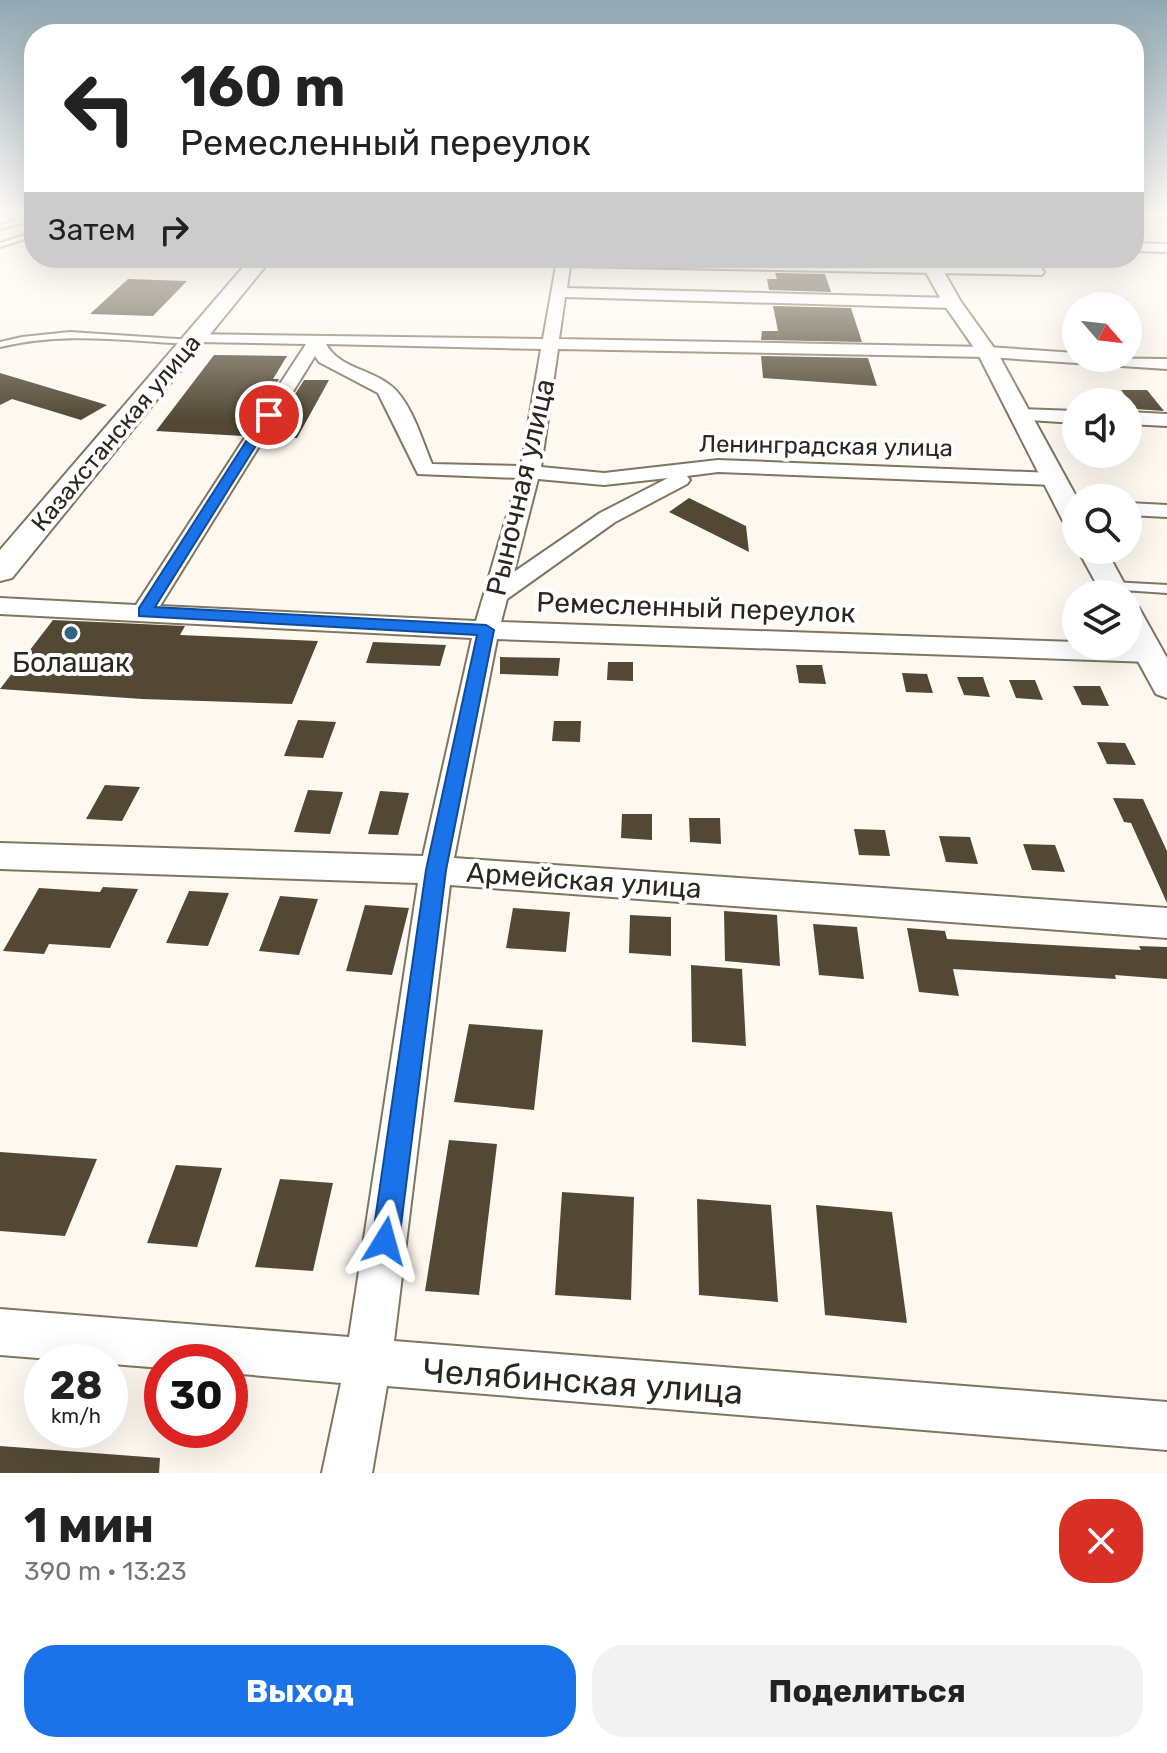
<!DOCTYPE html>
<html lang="ru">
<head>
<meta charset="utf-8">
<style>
	:root { --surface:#fff; --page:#f2f2f2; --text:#222; --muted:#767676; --accent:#1a73e8 }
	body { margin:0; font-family:Rubik,sans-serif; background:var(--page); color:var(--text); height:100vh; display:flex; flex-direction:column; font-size:30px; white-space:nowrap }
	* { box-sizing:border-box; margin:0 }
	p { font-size:26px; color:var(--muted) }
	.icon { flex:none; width:44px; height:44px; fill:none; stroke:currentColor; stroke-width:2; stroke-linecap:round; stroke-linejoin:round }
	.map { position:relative; height:1473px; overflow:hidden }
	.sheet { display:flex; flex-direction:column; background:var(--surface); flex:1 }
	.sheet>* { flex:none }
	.hud { position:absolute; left:24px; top:24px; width:1120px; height:244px; border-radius:32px; box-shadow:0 8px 32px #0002; background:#fff; color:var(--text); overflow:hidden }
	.needle { width:52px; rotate:118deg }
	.controls { position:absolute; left:1062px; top:292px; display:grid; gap:16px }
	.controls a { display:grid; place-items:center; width:80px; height:80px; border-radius:50%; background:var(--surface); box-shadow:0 8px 32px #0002; font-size:40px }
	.speed { position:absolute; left:24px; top:1344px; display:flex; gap:16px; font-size:40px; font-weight:700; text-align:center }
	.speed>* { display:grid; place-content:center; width:104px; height:104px; border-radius:50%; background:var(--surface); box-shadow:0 8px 32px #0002; line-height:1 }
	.speed small { font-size:20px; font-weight:400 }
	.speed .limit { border:12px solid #d22; background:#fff; color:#111 }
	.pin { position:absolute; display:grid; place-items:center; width:68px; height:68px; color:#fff; margin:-34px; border:4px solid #fff; border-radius:50%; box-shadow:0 2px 8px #0007 }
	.me { position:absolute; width:88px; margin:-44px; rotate:8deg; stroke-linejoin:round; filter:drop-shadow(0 0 6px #0008) }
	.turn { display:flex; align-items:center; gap:28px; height:168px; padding:0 24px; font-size:36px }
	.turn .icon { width:104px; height:104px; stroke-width:2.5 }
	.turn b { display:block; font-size:56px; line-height:68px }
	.then { display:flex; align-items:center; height:76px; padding:0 24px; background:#0003; gap:16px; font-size:30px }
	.round { display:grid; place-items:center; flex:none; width:84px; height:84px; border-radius:32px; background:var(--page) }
	.summary { display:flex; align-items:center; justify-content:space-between; height:136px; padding:0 24px }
	h1 { font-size:48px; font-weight:700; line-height:60px }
	.cta { display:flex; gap:16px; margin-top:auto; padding:16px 24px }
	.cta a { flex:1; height:92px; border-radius:32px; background:var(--accent); color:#fff; font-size:32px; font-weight:700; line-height:92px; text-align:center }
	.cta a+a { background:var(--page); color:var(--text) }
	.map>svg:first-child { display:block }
	.building { fill:#524834 }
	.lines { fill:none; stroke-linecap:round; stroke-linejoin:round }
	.service-casing { stroke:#807560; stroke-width:4 }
	.minor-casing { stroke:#807560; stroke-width:4 }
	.tertiary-casing { stroke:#807560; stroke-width:4 }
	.secondary-casing { stroke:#807560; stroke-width:4 }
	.service { fill:#fff; fill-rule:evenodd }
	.minor { fill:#fff; fill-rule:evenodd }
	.tertiary { fill:#fff; fill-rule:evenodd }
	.secondary { fill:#fff; fill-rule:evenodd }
	.route { fill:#1a73e8; stroke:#114b97; stroke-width:2 }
	.poi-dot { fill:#2f6581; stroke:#fff; stroke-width:3 }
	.labels { text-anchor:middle; stroke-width:8; stroke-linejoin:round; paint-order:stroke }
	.far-street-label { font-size:24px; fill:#2b261e; stroke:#fff }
	.street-label { font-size:28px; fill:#2b261e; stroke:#fff }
	.poi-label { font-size:28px; fill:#2b261e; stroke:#fff }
	.near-street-label { font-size:34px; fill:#2b261e; stroke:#fff }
</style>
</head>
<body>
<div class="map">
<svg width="1167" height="1473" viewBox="0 0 1167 1473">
	<rect width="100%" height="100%" fill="#fef9f0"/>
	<path class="building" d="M775,273L825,274L831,292L769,290L767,279H777Z
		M128,279L187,281L153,316L90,314Z
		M773,306L851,308L862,342L761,340L762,331H778Z
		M214,355L287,356L273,379H279L243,436L156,431Z
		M761,356L868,358L877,386L763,378Z
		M0,373L107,405L81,420L12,399L0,405Z
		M304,380H329L297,438L268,437Z
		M1121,390H1147L1164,411L1135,409Z
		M689,498L746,526L749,552L669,512Z
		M53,620L185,626L180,635L318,641L292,704L142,699L0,689Z
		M373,642L446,645L440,666L366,663Z
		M500,657L560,658L558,676L500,674Z
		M608,662H633V681L607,680Z
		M796,665H822L826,684L799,683Z
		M902,673L927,674L933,693L906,692Z
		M957,677H983L990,697L964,695Z
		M1009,680H1035L1043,700L1016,698Z
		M1073,686H1100L1109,706L1082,705Z
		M298,720L336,722L323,758L284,756Z
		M554,721H581L580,742L552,741Z
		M1097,742L1125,743L1136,765L1107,764Z
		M105,785L140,787L122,821L86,819Z
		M308,790L343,792L330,834L294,832Z
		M380,791L409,793L398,835L368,834Z
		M1113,798L1143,799L1167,851V903L1131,823L1124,822Z
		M622,814H652V840L621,838Z
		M689,818H720L721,844L690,842Z
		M854,829L885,830L890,856L859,855Z
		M939,836L970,837L978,864L946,862Z
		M1023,844L1055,845L1065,872L1032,870Z
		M103,887L138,889L110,948L49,944L44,954L3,951L39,888L100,892Z
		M189,891L229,893L208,946L166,943Z
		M280,896L318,899L299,955L259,951Z
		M365,905L409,908L392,975L346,971Z
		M513,908L570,912L566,952L506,948Z
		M724,911L777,915L780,966L725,961Z
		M630,915L671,917V956L629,953Z
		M813,924L857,927L864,979L819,975Z
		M907,928L945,931L947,939L1141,950L1139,946L1167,947V979L1115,975L1116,979L953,969L959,996L919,992Z
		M691,965L742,969L746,1046L692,1042Z
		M469,1024L543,1030L534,1110L454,1102Z
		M449,1140L497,1144L479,1295L425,1291Z
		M0,1152L97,1159L65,1236L0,1231Z
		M176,1165L222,1168L197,1247L147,1243Z
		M280,1179L333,1183L313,1271L255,1267Z
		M562,1192L634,1197L631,1300L555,1295Z
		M697,1199L771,1205L778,1302L699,1295Z
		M816,1205L892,1212L907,1323L825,1315Z
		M0,1446L160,1458L159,1473H0Z"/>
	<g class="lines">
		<defs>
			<path id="service" d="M3,214H11L34,223V227L23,223L0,229V225L17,221Z
				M34,232V236L0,247V243Z
				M70,332L192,340L196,342L192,344C127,341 64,331 0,347V342L22,337Z
				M1112,582L1167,585V593L1108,589L1106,586Z"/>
			<path id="minor" d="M1134,243L1167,244V252L1134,251Z
				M383,258H587L1027,267L1020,258H1034L1044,272L1042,275L570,266L567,288L952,298L960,303L952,308L565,297L559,339L987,347L1076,353V358L1167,359V369L987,357L558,349L541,467L604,473L718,460L1053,473L1063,479L1053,485L718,472L687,476L690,480L687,484L615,522L507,599L501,622L1076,642V646L1150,644L1159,647L1163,653L1159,659L1150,662L497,639L454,858L1167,908V938L450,885L394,1341L1167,1402V1450L387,1386L372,1473H322L341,1383L230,1373V1362H162V1368L0,1355V1309L349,1337L418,883L0,869V843L423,856L472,638L0,614V598L136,605L306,344L196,342L190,340V334L543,339L556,266L390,262ZM326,344L541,349L521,466L432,464C422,440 411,401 390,385C370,369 339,368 326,344ZM315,356L319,362L378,393L418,474L518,478L476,621L160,606ZM668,478L600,513L514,572L538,479L604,485Z
				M1020,409L1076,411V423L1013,419L1011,415Z
				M1128,412L1167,414V426L1128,424Z
				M1128,503L1167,505V517L1128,515Z"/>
			<path id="tertiary" d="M918,258H936L961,302L997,352L1077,498L1076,529L1067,527L1063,521L977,352L943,303Z
				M1078,550H1106L1130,594L1128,598V594H1102Z
				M1128,605L1139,608L1167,658V698L1156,694L1128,643Z"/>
			<path id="secondary" d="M251,258H272L12,578L0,581V550Z"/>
		</defs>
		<use href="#service" class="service-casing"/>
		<use href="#minor" class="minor-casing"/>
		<use href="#tertiary" class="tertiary-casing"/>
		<use href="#secondary" class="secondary-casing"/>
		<use href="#service" class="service"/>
		<use href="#minor" class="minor"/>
		<use href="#tertiary" class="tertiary"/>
		<use href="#secondary" class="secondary"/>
	</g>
	<linearGradient id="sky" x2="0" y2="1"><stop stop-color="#92a8b3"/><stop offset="0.51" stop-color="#fffcf8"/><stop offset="1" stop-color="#fffcf8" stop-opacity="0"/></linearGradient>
	<rect width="1167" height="420" fill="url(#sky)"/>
	<path class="route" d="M269,411L275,415L155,607L486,625L494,630L446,870L399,1241L395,1250L385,1254L376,1250L372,1241L426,870L477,635L139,616V608L263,415Z"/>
	<circle class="poi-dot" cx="71" cy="633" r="8"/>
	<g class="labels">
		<g class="far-street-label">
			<text transform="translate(116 433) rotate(-50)" y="8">Казахстанская улица</text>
			<text transform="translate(826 446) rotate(1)" y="8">Ленинградская улица</text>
		</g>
		<g class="street-label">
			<text transform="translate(520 487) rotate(-77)" y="10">Рыночная улица</text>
			<text transform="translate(696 607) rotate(2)" y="10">Ремесленный переулок</text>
			<text transform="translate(584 880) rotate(4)" y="10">Армейская улица</text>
		</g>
		<g class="poi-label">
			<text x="71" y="672">Болашак</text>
		</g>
		<g class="near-street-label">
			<text transform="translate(583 1381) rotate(4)" y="12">Челябинская улица</text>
		</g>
	</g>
</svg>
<div class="controls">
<a><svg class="needle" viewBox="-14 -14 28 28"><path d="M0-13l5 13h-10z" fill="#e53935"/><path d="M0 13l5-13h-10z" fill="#767676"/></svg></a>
<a><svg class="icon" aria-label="sound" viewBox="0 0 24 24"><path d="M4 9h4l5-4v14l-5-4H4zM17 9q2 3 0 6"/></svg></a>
<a><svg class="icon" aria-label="search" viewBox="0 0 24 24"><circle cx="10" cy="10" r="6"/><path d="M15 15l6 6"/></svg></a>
<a><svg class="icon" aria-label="layers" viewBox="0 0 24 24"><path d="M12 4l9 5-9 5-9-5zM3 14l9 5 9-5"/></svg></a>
</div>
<div class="speed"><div>28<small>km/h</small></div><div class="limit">30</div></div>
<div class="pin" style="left:269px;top:415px;background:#d93025"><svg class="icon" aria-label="arrive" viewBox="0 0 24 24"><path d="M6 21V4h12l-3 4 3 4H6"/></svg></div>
<svg class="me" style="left:385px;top:1241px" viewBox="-20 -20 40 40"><path d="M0-17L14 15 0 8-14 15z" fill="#1a73e8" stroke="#fff" stroke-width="4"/></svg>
<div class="hud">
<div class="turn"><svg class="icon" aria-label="left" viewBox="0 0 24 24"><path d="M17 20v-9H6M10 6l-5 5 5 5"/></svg><div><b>160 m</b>Ремесленный переулок</div></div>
<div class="then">Затем<svg class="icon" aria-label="right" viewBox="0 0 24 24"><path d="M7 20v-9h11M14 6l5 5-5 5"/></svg></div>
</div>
</div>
<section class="sheet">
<div class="summary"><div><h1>1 мин</h1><p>390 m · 13:23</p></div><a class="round" style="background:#d93025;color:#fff"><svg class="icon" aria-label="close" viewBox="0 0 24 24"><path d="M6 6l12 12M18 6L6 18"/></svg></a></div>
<div class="cta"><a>Выход</a><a>Поделиться</a></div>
</section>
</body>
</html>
